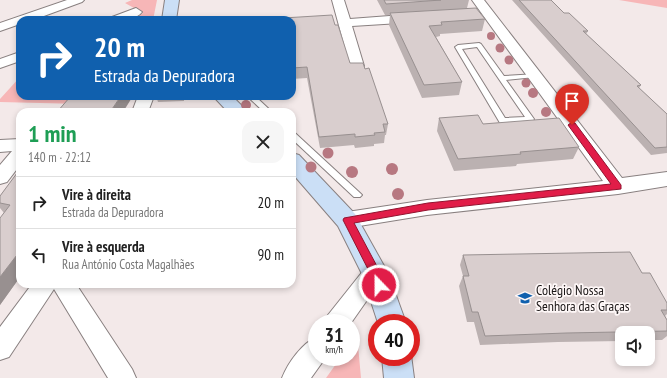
<!DOCTYPE html>
<html lang="pt">
<head>
<meta charset="utf-8">
<style>
	:root { --surface:#fff; --page:#f6f6f6; --text:#222; --muted:#767676; --line:#e0e0e0 }
	body { margin:0; font-family:"PT Sans Narrow",sans-serif; background:var(--page); color:var(--text); height:100vh; display:flex; flex-direction:column; font-size:15px; white-space:nowrap }
	* { box-sizing:border-box; margin:0 }
	p { font-size:13px; color:var(--muted) }
	.icon { flex:none; width:22px; height:22px; fill:none; stroke:currentColor; stroke-width:2; stroke-linecap:round; stroke-linejoin:round }
	.map { position:relative; flex:1; overflow:hidden }
	.side { position:absolute; left:16px; top:108px; width:280px; height:180px; display:flex; flex-direction:column; background:var(--surface); border-radius:12px; box-shadow:0 2px 6px #0003 }
	.side>* { flex:none }
	.top-card { position:absolute; left:16px; top:16px; width:280px; height:84px; border-radius:12px; box-shadow:0 2px 6px #0003; background:#1060ae; color:#fff; overflow:hidden }
	.fabs { position:absolute; left:615px; top:326px; display:grid; gap:8px }
	.fabs a { display:grid; place-items:center; width:40px; height:40px; border-radius:8px; background:var(--surface); box-shadow:0 2px 6px #0003; font-size:20px }
	.speed { position:absolute; left:308px; top:314px; display:flex; gap:8px; font-size:20px; font-weight:700; text-align:center }
	.speed>* { display:grid; place-content:center; width:52px; height:52px; border-radius:50%; background:var(--surface); box-shadow:0 2px 6px #0003; line-height:1 }
	.speed small { font-size:10px; font-weight:400 }
	.speed .limit { border:6px solid #d22; background:#fff; color:#111 }
	.pin { position:absolute; display:grid; place-items:center; width:34px; height:34px; color:#fff; margin:-41px -17px; border-radius:50% 50% 50% 0; rotate:-45deg; box-shadow:0 0 4px #0007 }
	.pin .icon { rotate:45deg }
	.me { position:absolute; width:44px; margin:-22px; rotate:338deg; stroke-linejoin:round; filter:drop-shadow(0 0 3px #0008) }
	.turn { display:flex; align-items:center; gap:14px; height:84px; padding:0 12px; font-size:18px }
	.turn .icon { width:52px; height:52px; stroke-width:2.5 }
	.turn b { display:block; font-size:28px; line-height:34px }
	.round { display:grid; place-items:center; flex:none; width:42px; height:42px; border-radius:12px; background:var(--page) }
	.summary { display:flex; align-items:center; justify-content:space-between; height:68px; padding:0 12px }
	h1 { font-size:24px; font-weight:700; line-height:30px; color:#1e9e55 }
	ul { padding:0; list-style:none }
	li { display:flex; align-items:center; gap:12px; height:52px; padding:0 12px; border-top:1px solid var(--line) }
	li div { flex:1 }
	li b { display:block; font-size:15px }
	li em { font-style:normal }
	.map>svg:first-child { display:block }
	.green { fill:#f7b6b7 }
	.lines { fill:none; stroke-linecap:round; stroke-linejoin:round }
	.lane-casing { stroke:#898080; stroke-width:2 }
	.street-casing { stroke:#898080; stroke-width:2 }
	.secondary-casing { stroke:#898080; stroke-width:2 }
	.lane { fill:#fff; fill-rule:evenodd }
	.street { fill:#fff; fill-rule:evenodd }
	.secondary { fill:#cbdff6; fill-rule:evenodd }
	.tree { fill:#b77881 }
	.wall { fill:#bbb1b1 }
	.shaded-wall { fill:#989090 }
	.building { fill:#d9cece; stroke:#989090 }
	.route { fill:#e11d48; stroke:#92132f }
	.labels { text-anchor:middle; stroke-width:3.5; stroke-linejoin:round; paint-order:stroke }
	.near-poi-label { font-size:14px; fill:#1b1717; stroke:#fef7f7; text-anchor:start }
</style>
</head>
<body>
<div class="map">
<svg width="667" height="378" viewBox="0 0 667 378">
	<rect width="100%" height="100%" fill="#f3e9e9"/>
	<path class="green" d="M132,0H157L153,20H126L143,13L125,3Z
		M619,0H667V8Z
		M20,77V96H99L80,104L0,102V99Z
		M357,334L361,378H326L341,357H351V342Z"/>
	<g class="lines">
		<defs>
			<path id="lane" d="M479,43L481,44L504,76L537,74V76L535,77L506,80L534,119L533,121L500,123L455,47L458,45ZM477,47L525,117L505,118L462,49Z
				M247,96H255L272,112H264Z
				M292,132L295,133L360,193L362,195L360,197H354L292,139Z"/>
			<path id="street" d="M67,0H84L82,2L33,20H20V24L0,31V23Z
				M332,0H344L350,19L416,14L422,18L416,22L352,26L364,66L362,69H352L350,66Z
				M472,0H484L622,178L667,172V186L618,194L427,215L347,228L340,226L337,220L340,214L347,212L427,200L603,181Z
				M136,8L142,12C135,21 120,20 110,20L112,17Z
				M20,52V61L0,68V59Z
				M138,96H154L148,112H132Z
				M20,139V165L7,182L0,184V165L12,151L0,152V140Z
				M375,263L383,266L386,273L351,323H325L328,315L367,266Z
				M32,284H76L132,369L136,378H108L54,289L9,357L0,360V327Z
				M317,337V357H326L311,378H282C288,363 302,343 317,337Z"/>
			<path id="secondary" d="M165,0H179L176,20H162Z
				M213,96H232L248,112H228Z
				M292,153L299,155L355,214L388,273L406,323H378L362,274L338,226L292,173Z
				M411,355L414,378H384L382,357H411Z"/>
		</defs>
		<use href="#lane" class="lane-casing"/>
		<use href="#street" class="street-casing"/>
		<use href="#secondary" class="secondary-casing"/>
		<use href="#lane" class="lane"/>
		<use href="#street" class="street"/>
		<use href="#secondary" class="secondary"/>
	</g>
	<g class="tree">
		<circle cx="491" cy="36" r="4"/>
		<circle cx="500" cy="48" r="4.5"/>
		<circle cx="509" cy="60" r="4.5"/>
		<circle cx="526" cy="83" r="4.5"/>
		<circle cx="533" cy="93" r="5"/>
		<circle cx="246" cy="105" r="5"/>
		<circle cx="546" cy="112" r="5"/>
		<circle cx="328" cy="153" r="5.5"/>
		<circle cx="311" cy="167" r="5.5"/>
		<circle cx="392" cy="169" r="6"/>
		<circle cx="352" cy="172" r="6"/>
		<circle cx="398" cy="194" r="6"/>
	</g>
	<path class="wall" d="M377,0H469L467,8L485,19L482,31L440,34V36L436,37L462,82L459,95L422,98L389,25L390,15H385Z
		M512,0H551L564,13L588,31L586,34L641,85L639,88L667,114V153L651,155Z
		M292,20L335,25L350,63L365,69L388,124L386,135H385L384,143L374,144V146L355,148L354,145L320,148L307,78L292,79Z
		M156,96H184V101L158,102Z
		M439,118L483,124L579,147L573,159L517,164L516,166L454,171L437,131Z
		M20,169V277L0,305L4,213L0,208V196Z
		M463,255L642,273L667,303V314L665,316L667,320V336L662,340H648V333H622V341L558,342L480,345L474,322H467L459,286L463,276L460,265Z"/>
	<path class="shaded-wall" d="M121,96H133L123,112H110Z
		M20,251V277L0,305V277Z"/>
	<path class="building" d="M384,0H441L386,4Z
		M519,0H551L564,13H569L588,31H583L641,85L637,86L667,114V147L655,148Z
		M476,8L485,19L441,22L442,25L429,26L462,82L424,85L390,13Z
		M332,15L335,25H338L350,63H363L365,69L369,68L388,124H383L385,132L374,133L375,135L355,137V134L319,137L307,67L292,68V20H267V19Z
		M82,96H121L110,112H57L70,97L80,98Z
		M478,115L483,124L559,118L579,147L520,152L521,154L458,159L439,118Z
		M20,169V251L0,277V218L10,205L0,203V196Z
		M630,252L642,273H650L667,303V310H661L667,320V331L566,333L485,336L478,312H472L463,276H469L463,255Z"/>
	<path class="route" d="M572,122L575,123L621,185V189L428,210L354,223L379,270L385,285L383,289H376L370,273L343,220L344,218L428,203L611,184L568,125Z"/>
	<defs>
		<symbol id="school-bare" viewBox="-9 -9 18 18"><path d="M0-5L7-2L0 1L-7-2ZM-4 1L0 2.5L4 1V4Q0 6-4 4Z" fill="#1060ae" stroke="#fef7f7" stroke-width="2.5" paint-order="stroke"/></symbol>
	</defs>
	<g fill-rule="evenodd">
		<use href="#school-bare" x="515" y="288" width="20" height="20"/>
	</g>
	<g class="labels">
		<g class="near-poi-label">
			<text x="536" y="295">Colégio Nossa<tspan x="536" dy="16">Senhora das Graças</tspan></text>
		</g>
	</g>
</svg>
<div class="fabs">
<a><svg class="icon" aria-label="sound" viewBox="0 0 24 24"><path d="M4 9h4l5-4v14l-5-4H4zM17 9q2 3 0 6"/></svg></a>
</div>
<div class="speed"><div>31<small>km/h</small></div><div class="limit">40</div></div>
<div class="pin" style="left:572px;top:125px;background:#d93025"><svg class="icon" aria-label="arrive" viewBox="0 0 24 24"><path d="M6 21V4h12l-3 4 3 4H6"/></svg></div>
<svg class="me" style="left:379px;top:285px" viewBox="-20 -20 40 40"><circle r="17" fill="#e11d48" stroke="#fff" stroke-width="3"/><path d="M0-11L8 9 0 5-8 9z" fill="#fff"/></svg>
<div class="top-card">
<div class="turn"><svg class="icon" aria-label="right" viewBox="0 0 24 24"><path d="M7 20v-9h11M14 6l5 5-5 5"/></svg><div><b>20 m</b>Estrada da Depuradora</div></div>
</div>
<section class="side">
<div class="summary"><div><h1>1 min</h1><p>140 m · 22:12</p></div><a class="round"><svg class="icon" aria-label="close" viewBox="0 0 24 24"><path d="M6 6l12 12M18 6L6 18"/></svg></a></div>
<ul>
<li><svg class="icon" aria-label="right" viewBox="0 0 24 24"><path d="M7 20v-9h11M14 6l5 5-5 5"/></svg><div><b>Vire à direita</b><p>Estrada da Depuradora</p></div><em>20 m</em></li>
<li><svg class="icon" aria-label="left" viewBox="0 0 24 24"><path d="M17 20v-9H6M10 6l-5 5 5 5"/></svg><div><b>Vire à esquerda</b><p>Rua António Costa Magalhães</p></div><em>90 m</em></li>
</ul>
</section>
</div>
</body>
</html>
